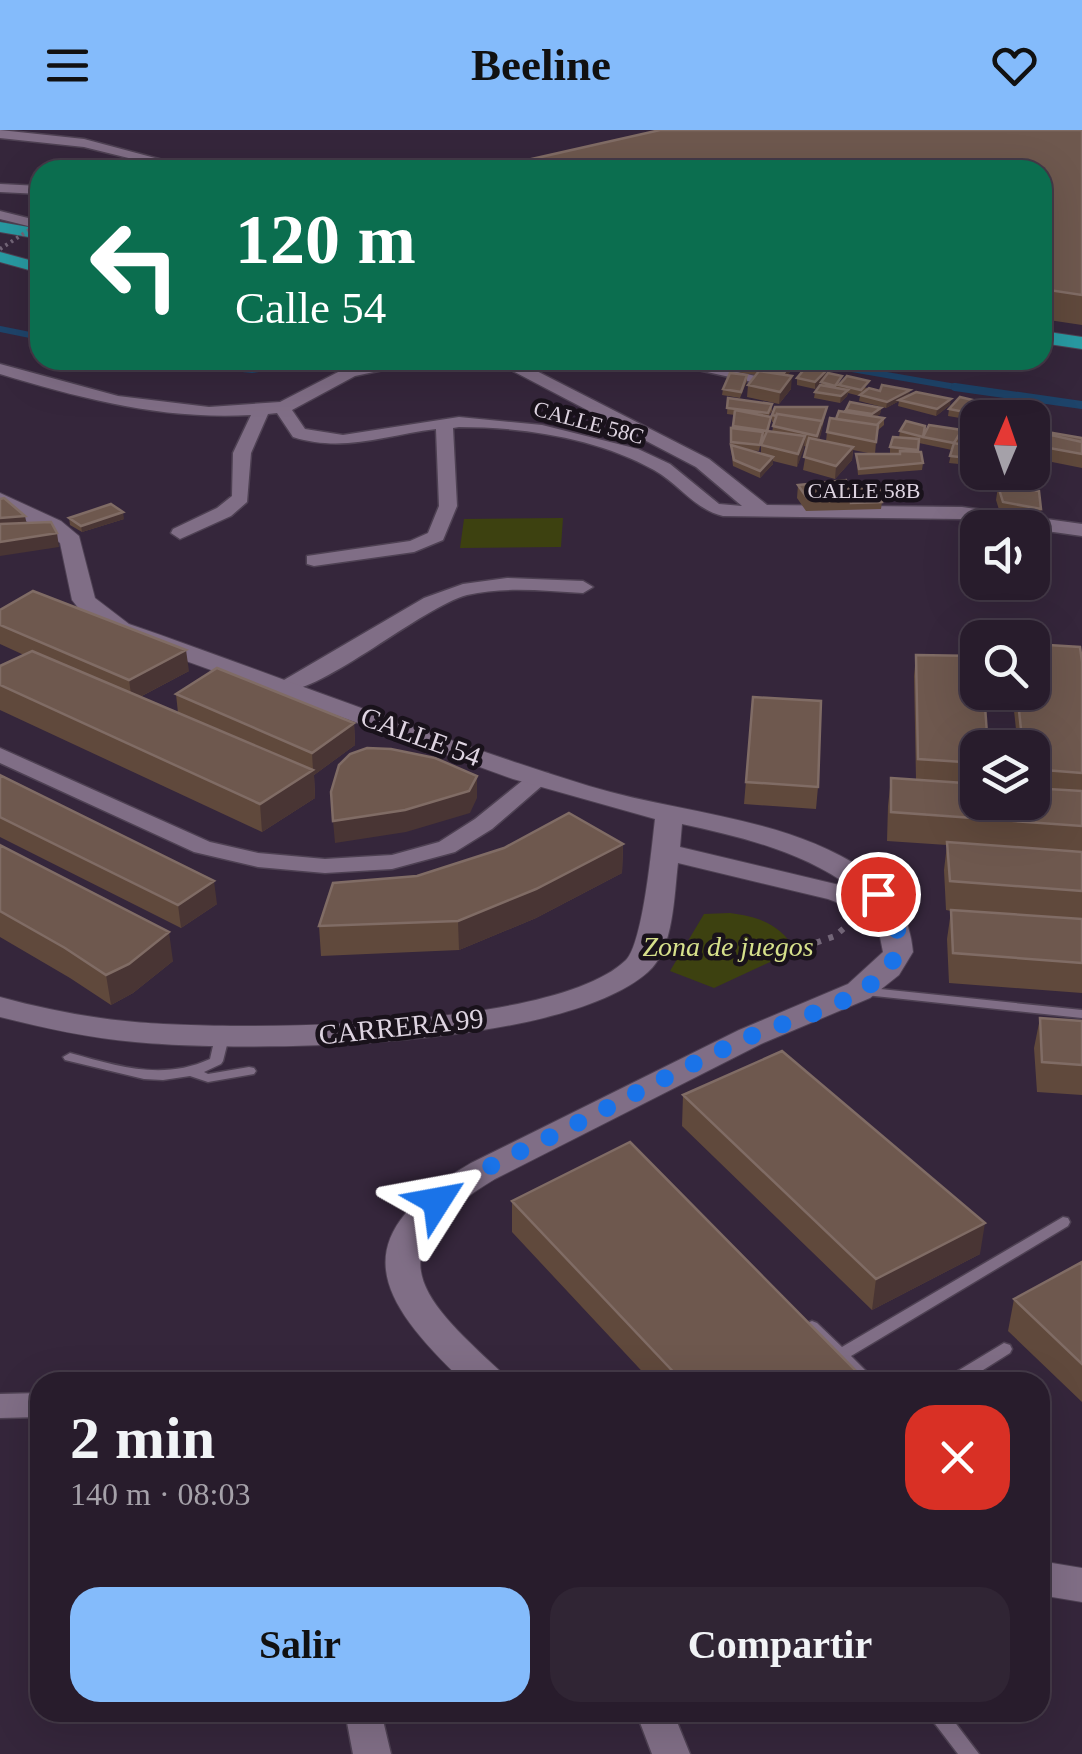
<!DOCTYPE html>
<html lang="es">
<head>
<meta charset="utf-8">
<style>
	:root { --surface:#281c2c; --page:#302534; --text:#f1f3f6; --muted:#a5a1a9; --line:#443a48; --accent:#84bbfb }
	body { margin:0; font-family:"Times New Roman",serif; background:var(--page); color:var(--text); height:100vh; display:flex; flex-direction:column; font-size:38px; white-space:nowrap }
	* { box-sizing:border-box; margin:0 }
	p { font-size:32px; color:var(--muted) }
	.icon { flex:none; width:55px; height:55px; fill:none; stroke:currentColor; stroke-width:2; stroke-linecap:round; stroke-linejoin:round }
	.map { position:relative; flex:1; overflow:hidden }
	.drawer { position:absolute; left:30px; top:1242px; width:1020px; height:350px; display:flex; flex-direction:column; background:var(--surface); border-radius:30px; box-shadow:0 10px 40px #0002,0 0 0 2px var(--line) }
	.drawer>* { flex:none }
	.guide { position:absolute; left:30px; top:30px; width:1022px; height:210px; border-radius:30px; box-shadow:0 10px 40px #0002,0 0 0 2px var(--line); background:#0b6e4f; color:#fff; overflow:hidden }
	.needle { width:65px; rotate:2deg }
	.buttons { position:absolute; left:960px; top:270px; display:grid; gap:20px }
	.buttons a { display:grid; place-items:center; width:90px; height:90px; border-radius:20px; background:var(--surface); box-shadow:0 10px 40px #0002,0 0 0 2px var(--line); font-size:50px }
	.pin { position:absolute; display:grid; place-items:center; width:85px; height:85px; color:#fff; margin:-42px; border:5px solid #fff; border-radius:50%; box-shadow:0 2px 10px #0007 }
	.me { position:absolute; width:110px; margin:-55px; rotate:56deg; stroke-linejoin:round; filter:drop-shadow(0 0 8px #0008) }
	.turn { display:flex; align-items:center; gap:35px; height:210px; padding:0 40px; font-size:45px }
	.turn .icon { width:130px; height:130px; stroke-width:2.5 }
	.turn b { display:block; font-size:70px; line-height:85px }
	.round { display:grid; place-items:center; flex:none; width:105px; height:105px; border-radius:30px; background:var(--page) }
	.headline { display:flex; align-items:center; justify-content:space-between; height:170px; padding:0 40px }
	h1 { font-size:60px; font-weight:600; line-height:75px }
	.action { display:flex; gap:20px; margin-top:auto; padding:20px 40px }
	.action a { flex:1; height:115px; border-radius:30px; background:var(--accent); color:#111; font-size:40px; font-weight:600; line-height:115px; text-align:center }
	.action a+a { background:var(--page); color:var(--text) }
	header { display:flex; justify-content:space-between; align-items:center; height:130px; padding:0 40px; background:var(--accent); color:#111; font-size:45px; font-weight:600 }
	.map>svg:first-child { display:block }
	.green { fill:#3d4110 }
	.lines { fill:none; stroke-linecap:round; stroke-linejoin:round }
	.stream-far1 { stroke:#1e446a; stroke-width:6 }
	.stream { stroke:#1e446a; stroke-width:8 }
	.lane-casing { stroke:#4e4153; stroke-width:3 }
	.street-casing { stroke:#4e4153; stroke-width:3 }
	.secondary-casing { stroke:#4e4153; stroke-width:2 }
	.highway-casing { stroke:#4e4153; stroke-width:2 }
	.path { stroke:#736678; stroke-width:6; stroke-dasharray:5 8; stroke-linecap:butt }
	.lane { fill:#806e86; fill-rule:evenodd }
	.street { fill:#806e86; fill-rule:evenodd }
	.secondary { fill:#806e86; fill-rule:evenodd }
	.highway { fill:#289aa2; fill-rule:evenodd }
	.path-bridge { stroke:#736678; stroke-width:4; stroke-dasharray:2.5 4; stroke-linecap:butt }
	.wall { fill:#60493c; fill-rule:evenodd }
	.shaded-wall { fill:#493534 }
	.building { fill:#6e584e; stroke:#806c65; stroke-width:2.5 }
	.route { stroke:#1a73e8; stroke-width:18; stroke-dasharray:0 32.4 }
	.labels { text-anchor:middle; stroke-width:9; stroke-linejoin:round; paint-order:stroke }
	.far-street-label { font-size:22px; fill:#ded4e1; stroke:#19121b }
	.street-label { font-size:28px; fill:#ded4e1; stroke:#19121b }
	.park-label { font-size:28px; font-style:italic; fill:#d6e08b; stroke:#19121b }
</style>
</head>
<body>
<header><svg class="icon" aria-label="menu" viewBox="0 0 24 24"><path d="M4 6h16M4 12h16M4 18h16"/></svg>Beeline<svg class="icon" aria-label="heart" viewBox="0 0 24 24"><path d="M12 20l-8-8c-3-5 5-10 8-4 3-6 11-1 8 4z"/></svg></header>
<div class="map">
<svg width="1082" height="1624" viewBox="0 0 1082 1624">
	<rect width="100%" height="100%" fill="#35263b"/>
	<path class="green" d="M563,388L561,417L460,418L464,389Z
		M730,783C760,787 779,794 796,820L714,858L670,841L704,784Z"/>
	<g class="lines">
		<path class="stream-far1" d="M0,199L40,207
			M155,230L252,240L319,230
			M800,230L973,260"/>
		<path class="stream" d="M955,257L1082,275"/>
		<defs>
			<path id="lane" d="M861,857L1082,880V888L856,864L855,861Z
				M222,903L229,907L223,931L221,934L204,942L208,944L249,937L254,938L256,941L254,944L208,952L190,946L163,950L144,949L65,930L63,927L70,923C118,936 162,951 210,929L215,907Z
				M1063,1087L1068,1088L1070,1092L1068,1096L851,1226L873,1248L875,1252H858L804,1197L807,1193L812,1191L817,1193L842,1217Z
				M1004,1213L1010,1215L1012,1219L1010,1223L964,1252H944L946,1248Z
				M926,1582H947L979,1624H958Z"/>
			<path id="street" d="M0,0L84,9L200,40H177L84,17L0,8Z
				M0,54L40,56V64L0,62Z
				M0,81L40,91V99L0,89Z
				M382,230H430L355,246L292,280L305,299L343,305L459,287L542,295L638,319L670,334L719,374L742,376L696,337L492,230H515L709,329L767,375L962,377L1082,394V406L962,389L723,386C694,379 679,354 654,340C597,308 523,297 459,297L453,298L457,376L443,410L414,422L314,436L307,434V426L410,411L428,403L439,376L436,299C386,305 343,323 293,307L277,283L268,284L251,323L247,372L231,386L180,409L171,403L173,399L217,378L232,366L233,323L251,285C163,290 83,269 0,244V234L118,266L209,277L280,272L344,239Z
				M654,230H687L786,253L778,258Z
				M507,448L583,451L593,457L583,463C545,461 505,456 467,465C421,477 313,571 276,561L272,557L424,468L463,454Z
				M0,618L210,712L258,723L325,729L392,725L439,712L475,689L532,643H548L551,648L492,699L455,722L392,739L325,743L258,737L194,722L0,633Z
				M40,1263V1287L0,1288V1264Z
				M345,1582H381L391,1624H353Z
				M636,1582H673L690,1624H652Z"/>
			<path id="secondary" d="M0,363L61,391L79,406L95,468L129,494C282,547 434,608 589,656C681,684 783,686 865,740C894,760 910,787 913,822L899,845L870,868L761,914L495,1049C373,1122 419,1166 501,1242L507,1252H464C373,1166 344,1106 471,1033L739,900L848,854L883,822L876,787L828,769L678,733C674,765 674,820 648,842C561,919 251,923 135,912C89,908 44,898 0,887V867C44,879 89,888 135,892C237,901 554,900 626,830C643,813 652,715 655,689L513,649L111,504L83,484L72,470L60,413L45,401L0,378ZM682,694C741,707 802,721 852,758L680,717Z
				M1040,1431L1082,1438V1472L1040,1465Z"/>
			<path id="highway" d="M0,92L40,99V109L0,102Z
				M0,122L40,133V143L0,132Z
				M1042,201L1082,207V219L1042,213Z"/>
		</defs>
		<use href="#lane" class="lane-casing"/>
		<use href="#street" class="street-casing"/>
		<use href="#secondary" class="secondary-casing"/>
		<use href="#highway" class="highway-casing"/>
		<path class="path" d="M804,817L835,806L851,792"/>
		<use href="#lane" class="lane"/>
		<use href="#street" class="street"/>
		<use href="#secondary" class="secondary"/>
		<use href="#highway" class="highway"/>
		<path class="path-bridge" d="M0,119L40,93"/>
	</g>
	<path class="wall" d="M1082,0V195L1042,189V40Z
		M717,230H761L759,236L794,231V238L787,245L791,259L779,274L747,267L748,255L756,245L717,239Z
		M826,241V246L841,253L868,258L864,262L909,265L950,275L936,286L898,276L899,271L886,278L859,271L860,266L848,263L847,266L840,273L814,268L815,262L821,255V252L815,259L797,255V248Z
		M747,245V251L740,268L722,265L723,259Z
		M728,268L772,274V281L768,287H771L769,301L772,302L774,292H772V285L827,277L819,310L826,311L827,302L836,289L846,282V280L881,278L880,284L876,287L884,288V295L877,301L875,324L890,323V317L899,307L900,301L924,307H961L957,314H959L978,307V336L949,333L952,320L919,313L918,322L923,333L922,340L858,345L856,324H873L853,320L852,330L835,349L803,340L807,317L804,316L797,337L773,331V334L760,348L733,336L731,318V298L733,299L735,285L727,284ZM762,307H764L761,315V324L747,320L759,321Z
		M994,275V281L988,288H978V291L948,286L949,279Z
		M1047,302L1082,308V338L1047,331L1049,316H1047Z
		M798,355L848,357L882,372L881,379L806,381L797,368Z
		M998,356L1041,379L1039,392L1001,386L996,370Z
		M69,388L124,389L82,402L70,395Z
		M0,480L189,541L140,567L178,583L176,564L354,593L355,615L314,645L315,668L262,702L0,580V536L24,525L0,514Z
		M916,525L978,618V672H1032V618H1018L1012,562H1032L1082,532V863L949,853L947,809L951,781L946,780L944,740L947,715L887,711L888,676L891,648L916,650L914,546Z
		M753,567L818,657L816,679L744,674Z
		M0,645L217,774L181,798L0,707Z
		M623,714L622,743L536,788L459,820L321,826L319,796L417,746Z
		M0,715L173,831L133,863L111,875L70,848L0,807Z
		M1040,888L1082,891V965L1037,962L1034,918Z
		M683,965L980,1124L872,1180L682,996Z
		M512,1071L867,1252H652L512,1102Z
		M1082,1132V1272L1008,1201L1014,1169Z"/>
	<path class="shaded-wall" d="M358,230H393L358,235Z
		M794,231V238L783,250L784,243Z
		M826,241V247L815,259V252Z
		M792,246L791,259L779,274L780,262Z
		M848,260L847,266L840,273L841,266Z
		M910,260L909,266L886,278L887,272Z
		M951,269L950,275L936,286L937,279Z
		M994,275V281L988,288H985Z
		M827,277L821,304L816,319L817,306Z
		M881,278L880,284L871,291L872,284Z
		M805,306L804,319L797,337L798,324Z
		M853,317L852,330L835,349L836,336Z
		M773,327V334L760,348V341Z
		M123,382L124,389L82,402L81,396Z
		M25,386L28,400L0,402V388Z
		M57,403L59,417L0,426V412Z
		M186,520L189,541L132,571L129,550Z
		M354,593L355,615L314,645L315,668L262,702L260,674L313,640L312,623Z
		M477,646V668L470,683L406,702L335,713L333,691Z
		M623,714L622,743L536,788L459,820L458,791Z
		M214,751L217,774L181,798L178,775Z
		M169,802L173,831L133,863L111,875L106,845Z
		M985,1093L980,1124L872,1180L876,1149Z"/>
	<path class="building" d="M660,0H1082V165L1042,159V40H483Z
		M765,230H782L794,231L784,243L756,238Z
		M807,236L826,241L815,252L797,248Z
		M759,241L792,246L780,262L748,255Z
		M730,243L747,245L741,262L723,259Z
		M828,243L842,246L835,256L821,252Z
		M847,246L869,251L861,260L839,255Z
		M820,255L848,260L841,266L815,262Z
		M882,255L910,260L887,272L860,265L869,258L880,261Z
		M916,262L951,269L937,279L899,270Z
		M960,267L994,275L985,286L949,279Z
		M728,268L772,274L768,283L727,278Z
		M850,272L881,278L872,284L846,280Z
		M775,277H827L821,295L822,291L777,284L776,286L772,285Z
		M735,280L771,287L767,301L733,296Z
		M839,281L884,288L877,295L836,289Z
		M777,284L822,291L817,306L773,296Z
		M830,288L878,295L876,312L827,302Z
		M906,291L925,296L923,307L900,301Z
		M929,295L962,300L954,313L923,307Z
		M731,298L763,302L760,315L731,312Z
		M767,301L805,306L798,324L761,315Z
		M1047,302L1082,308V312L1051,305L1050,310L1048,309Z
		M965,304L978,307V329L950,326L954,313L959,314Z
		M1051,305L1082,312V324L1049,318Z
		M893,307L919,309L918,320L890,317Z
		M809,308L853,317L836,336L804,327Z
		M731,315L773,327L760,341L734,330Z
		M1032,319L1040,320L1032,329Z
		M900,321L921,322L923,333L859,339L856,324H900Z
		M846,350L851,366L807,368L798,355Z
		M998,356L1039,361L1041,379L1003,372Z
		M848,357H879L882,372L851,373V366Z
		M4,368L25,386L0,388V369Z
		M111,374L123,382L81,396L69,388Z
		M51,392L57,403L0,412V394Z
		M33,461L186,520L129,550L0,495V480Z
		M1032,514L1080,517L1082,532V643L1032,639V618H1023L1017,562H1032Z
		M32,521L313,640L260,674L0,555V536Z
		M916,525L978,526V562H984L988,618H978V633L918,629Z
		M217,538L354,593L312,623L176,564Z
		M753,567L821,571L818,657L746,652Z
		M367,618L391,619L435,628L477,646L469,661L405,680L333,691L331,662L339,635L350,624Z
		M0,645L214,751L178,775L0,687Z
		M891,648L978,654V672H1032V658L1082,661V696L891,682Z
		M569,683L623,714L536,759L458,791L319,796L333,753L417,746L504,718Z
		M947,712L1082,722V761L950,751Z
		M0,715L169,802L129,834L106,845L65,818L0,781Z
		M951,780L1082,789V833L953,823Z
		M1040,888L1082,891V935L1042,932Z
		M782,921L985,1093L876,1149L683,965Z
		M630,1012L867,1252H683L512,1071Z
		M1082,1132V1234L1014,1169Z"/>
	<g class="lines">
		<path class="route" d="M437,1071C474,1040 521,1022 564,1000C625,969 686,936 749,907C794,887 869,874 895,827C906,806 891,782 878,764"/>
	</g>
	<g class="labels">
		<g class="far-street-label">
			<text transform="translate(589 292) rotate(15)" y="8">CALLE 58C</text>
			<text x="864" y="368">CALLE 58B</text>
		</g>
		<g class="street-label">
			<text transform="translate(421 606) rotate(20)" y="10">CALLE 54</text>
			<text transform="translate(401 896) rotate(-6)" y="10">CARRERA 99</text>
		</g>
		<g class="park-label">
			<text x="728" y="826">Zona de juegos</text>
		</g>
	</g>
</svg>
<div class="buttons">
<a><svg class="needle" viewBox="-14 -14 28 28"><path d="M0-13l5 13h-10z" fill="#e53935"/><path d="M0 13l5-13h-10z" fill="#a5a1a9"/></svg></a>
<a><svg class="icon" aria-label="sound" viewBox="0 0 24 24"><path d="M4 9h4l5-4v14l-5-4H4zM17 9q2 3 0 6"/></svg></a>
<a><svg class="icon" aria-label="search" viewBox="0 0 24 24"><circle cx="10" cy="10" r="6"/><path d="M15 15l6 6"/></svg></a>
<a><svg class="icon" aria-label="layers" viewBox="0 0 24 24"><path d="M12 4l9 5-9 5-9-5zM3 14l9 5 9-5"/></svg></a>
</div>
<div class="pin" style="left:878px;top:764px;background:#d93025"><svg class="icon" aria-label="arrive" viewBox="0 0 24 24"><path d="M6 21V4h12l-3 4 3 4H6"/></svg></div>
<svg class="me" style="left:437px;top:1071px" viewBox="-20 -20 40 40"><path d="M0-17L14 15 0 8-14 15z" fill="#1a73e8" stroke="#fff" stroke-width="4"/></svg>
<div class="guide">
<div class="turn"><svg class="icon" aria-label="left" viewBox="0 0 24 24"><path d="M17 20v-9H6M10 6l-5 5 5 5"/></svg><div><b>120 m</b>Calle 54</div></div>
</div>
<section class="drawer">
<div class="headline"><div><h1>2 min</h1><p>140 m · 08:03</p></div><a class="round" style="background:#d93025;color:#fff"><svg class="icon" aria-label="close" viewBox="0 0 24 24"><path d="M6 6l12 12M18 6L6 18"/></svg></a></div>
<div class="action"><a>Salir</a><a>Compartir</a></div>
</section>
</div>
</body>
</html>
